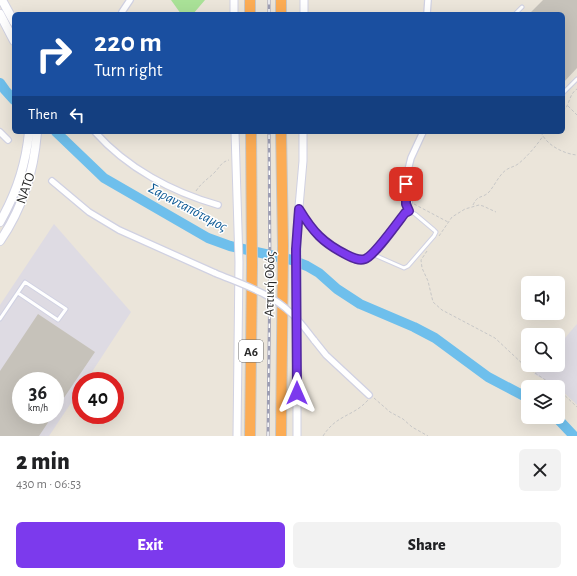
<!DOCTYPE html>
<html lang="en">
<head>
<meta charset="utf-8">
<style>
	:root { --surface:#fff; --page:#f2f2f2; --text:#202124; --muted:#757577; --accent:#7c3aed }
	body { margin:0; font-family:"Alegreya Sans",sans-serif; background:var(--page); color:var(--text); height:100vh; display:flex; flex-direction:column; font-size:15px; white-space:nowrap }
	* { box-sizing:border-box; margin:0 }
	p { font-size:13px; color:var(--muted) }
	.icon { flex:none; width:22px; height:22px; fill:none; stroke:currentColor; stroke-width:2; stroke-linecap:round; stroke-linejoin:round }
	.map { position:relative; height:436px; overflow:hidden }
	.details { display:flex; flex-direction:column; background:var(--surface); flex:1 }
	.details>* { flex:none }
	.guide { position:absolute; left:12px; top:12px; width:553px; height:122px; border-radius:6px; box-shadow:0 4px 16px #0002; background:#1a4fa0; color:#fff; overflow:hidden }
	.tools { position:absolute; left:521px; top:276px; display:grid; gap:8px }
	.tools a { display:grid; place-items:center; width:44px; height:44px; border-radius:6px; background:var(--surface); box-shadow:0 4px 16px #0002; font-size:20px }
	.speed { position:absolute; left:12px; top:372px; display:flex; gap:8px; font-size:20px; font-weight:700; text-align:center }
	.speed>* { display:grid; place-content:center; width:52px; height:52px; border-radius:50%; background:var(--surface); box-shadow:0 4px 16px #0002; line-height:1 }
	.speed small { font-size:10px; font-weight:400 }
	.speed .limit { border:6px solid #d22; background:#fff; color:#111 }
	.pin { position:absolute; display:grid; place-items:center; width:34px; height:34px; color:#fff; margin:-17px; border-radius:8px; box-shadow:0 2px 6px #0006 }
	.me { position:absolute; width:44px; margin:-22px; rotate:0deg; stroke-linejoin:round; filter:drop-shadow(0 0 3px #0008) }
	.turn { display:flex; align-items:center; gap:14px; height:84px; padding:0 16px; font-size:18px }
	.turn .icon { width:52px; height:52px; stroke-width:2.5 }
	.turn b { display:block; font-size:28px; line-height:34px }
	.then { display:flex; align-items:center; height:38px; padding:0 16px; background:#0003; gap:8px; font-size:15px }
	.round { display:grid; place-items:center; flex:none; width:42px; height:42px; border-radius:6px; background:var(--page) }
	.head { display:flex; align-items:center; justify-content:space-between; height:68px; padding:0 16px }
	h1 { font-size:24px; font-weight:800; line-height:30px }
	.action { display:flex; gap:8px; margin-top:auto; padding:8px 16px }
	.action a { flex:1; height:46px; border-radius:6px; background:var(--accent); color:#fff; font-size:16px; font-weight:800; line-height:46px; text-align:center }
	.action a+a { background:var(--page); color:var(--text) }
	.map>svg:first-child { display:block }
	.industrial { fill:#dedbe3; fill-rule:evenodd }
	.green { fill:#a9e197 }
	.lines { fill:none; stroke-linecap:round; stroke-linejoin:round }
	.river { stroke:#6ebfec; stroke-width:10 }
	.building { fill:#c6c2ba }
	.service-casing { stroke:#d0d1e2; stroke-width:5 }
	.minor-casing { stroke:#d0d1e2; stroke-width:8 }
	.tertiary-casing { stroke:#d0d1e2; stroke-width:9 }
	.secondary-casing { stroke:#d0d1e2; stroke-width:10 }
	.motorway-casing { stroke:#c7c7c7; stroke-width:12 }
	.path { stroke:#c7c7c7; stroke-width:1; stroke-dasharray:3 2; stroke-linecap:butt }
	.service { stroke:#fff; stroke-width:3 }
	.minor { stroke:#fff; stroke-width:5.5 }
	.tertiary { stroke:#fff; stroke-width:7 }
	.secondary { stroke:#fff; stroke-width:8 }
	.motorway { stroke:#fcac54; stroke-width:10 }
	.rail-casing { stroke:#9d9eb3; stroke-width:3 }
	.rail { stroke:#fff; stroke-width:1.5; stroke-dasharray:4.5; stroke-linecap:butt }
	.minor-bridge-casing { stroke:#d0d1e2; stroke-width:8; stroke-linecap:butt }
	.minor-bridge { stroke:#fff; stroke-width:5.5 }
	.route-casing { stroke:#51269a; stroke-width:10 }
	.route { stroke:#7c3aed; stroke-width:7 }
	.labels { text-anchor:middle; stroke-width:3; stroke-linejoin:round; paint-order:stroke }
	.shield { fill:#fff; stroke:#696969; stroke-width:1 }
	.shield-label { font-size:13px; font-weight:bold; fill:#292929 }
	.street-label { font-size:14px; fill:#292929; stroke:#fff }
	.water-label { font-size:15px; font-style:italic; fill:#0f5b96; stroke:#fff }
</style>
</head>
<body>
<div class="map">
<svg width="577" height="436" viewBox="0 0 577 436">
	<rect width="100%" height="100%" fill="#ebe5da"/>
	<path class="industrial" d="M54,224L131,312L86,381H81V388L49,436H0V305ZM21,381H55V415H21Z
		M577,324V405L558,387L534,374L542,365H558V346Z"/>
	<path class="green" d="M171,0H170H205L193,14H181Z"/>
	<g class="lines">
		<path class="river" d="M0,83L5,90L14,100
			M56,132L104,178L208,238L230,246L292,260L307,266L319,273L337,289L360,304L414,327L435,338L488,377L528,398
			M556,417L574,436"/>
	</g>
	<path class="building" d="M543,0H577V68L563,83V14H529Z
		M38,314L95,352L55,411V381H21V415H53L39,436H0V371Z"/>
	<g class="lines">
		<defs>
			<path id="service" d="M515,14L522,7
				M563,93L577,79
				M335,248C342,252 355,262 364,260C372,258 398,221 405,213L409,211
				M372,254L404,268L408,266L434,236L436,232L434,230L415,214L409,211L406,199
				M0,319L25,282L66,309L58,320L18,293"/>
			<path id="minor" d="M122,12L130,0
				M427,14L428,0
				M0,132L8,140
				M95,132C127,168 172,192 218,205
				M52,181L89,212L119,230L215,273
				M409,202L406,198L407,174L411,158L423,132
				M299,209C310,228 317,236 335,248
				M314,340L326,355L369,395"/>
			<path id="tertiary" d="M234,0V14
				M304,14V0
				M235,132L239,262L237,436
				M297,436V230L303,161V132"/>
			<path id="secondary" d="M2,0L14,22
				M0,14L14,41
				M0,222C16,194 26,164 29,132
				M0,241C22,209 34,171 37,132"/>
			<path id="motorway" d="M250,0V14
				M281,14V0
				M250,436L252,265L251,132
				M281,436L283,246L281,132"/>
		</defs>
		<use href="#service" class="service-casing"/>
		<use href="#minor" class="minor-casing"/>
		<use href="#tertiary" class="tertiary-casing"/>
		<use href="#secondary" class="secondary-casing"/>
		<use href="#motorway" class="motorway-casing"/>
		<path class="path" d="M568,106L577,115
			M563,111C570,106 568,95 577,89
			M541,132C546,145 564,154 577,155
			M196,191C202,182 207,180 215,172C220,167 221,162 229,160
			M414,204L448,222
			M473,205C478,194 482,199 489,192C495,185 499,175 506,170C510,167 514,167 518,164C527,157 537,145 543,136
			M439,236L452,217L465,209L479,205L483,206L496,212
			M427,251L421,260L422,268L428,281L433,302L442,310L495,338L526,367L556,387
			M558,389L577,407
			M374,398L390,412L403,419L412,427L428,436
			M323,436C337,414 353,417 368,400"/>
		<use href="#service" class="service"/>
		<use href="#minor" class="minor"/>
		<use href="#tertiary" class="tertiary"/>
		<use href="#secondary" class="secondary"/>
		<use href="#motorway" class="motorway"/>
		<defs>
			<path id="rail" d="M269,0V14
				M268,436L270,269L269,132"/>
		</defs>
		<use href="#rail" class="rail-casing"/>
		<use href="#rail" class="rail"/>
		<defs>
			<path id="minor-bridge" d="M215,273C241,284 271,293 292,314C300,321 307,331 314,340"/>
		</defs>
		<use href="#minor-bridge" class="minor-bridge-casing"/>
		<use href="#minor-bridge" class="minor-bridge"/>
	</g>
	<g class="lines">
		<defs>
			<path id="route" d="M297,393L296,249L299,209C313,232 323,243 347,255C353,258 359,261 365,259C374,256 398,222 405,213L409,211L406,204V184"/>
		</defs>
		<use href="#route" class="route-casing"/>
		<use href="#route" class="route"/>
	</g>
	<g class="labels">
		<rect class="shield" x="239" y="340" width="24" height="22" rx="3"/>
		<g class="shield-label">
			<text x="251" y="356">Α6</text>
		</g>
		<g class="street-label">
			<text transform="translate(25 188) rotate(-71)" y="5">ΝΑΤΟ</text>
			<text transform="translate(269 284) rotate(-89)" y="5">Αττική Οδός</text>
		</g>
		<g class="water-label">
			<text transform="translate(188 207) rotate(28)" y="5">Σαρανταπόταμος</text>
		</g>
	</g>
</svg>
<div class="tools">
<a><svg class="icon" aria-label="sound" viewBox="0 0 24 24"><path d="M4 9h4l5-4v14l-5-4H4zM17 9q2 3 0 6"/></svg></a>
<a><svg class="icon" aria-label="search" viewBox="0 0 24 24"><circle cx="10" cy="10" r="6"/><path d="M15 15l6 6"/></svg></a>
<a><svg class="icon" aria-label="layers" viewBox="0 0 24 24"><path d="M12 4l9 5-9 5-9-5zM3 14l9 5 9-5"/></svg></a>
</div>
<div class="speed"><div>36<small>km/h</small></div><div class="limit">40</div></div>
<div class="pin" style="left:406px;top:184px;background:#d93025"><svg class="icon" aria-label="arrive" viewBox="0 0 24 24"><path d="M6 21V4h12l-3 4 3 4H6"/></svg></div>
<svg class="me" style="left:297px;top:393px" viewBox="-20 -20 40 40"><path d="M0-17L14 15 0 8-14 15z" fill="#7c3aed" stroke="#fff" stroke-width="4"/></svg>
<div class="guide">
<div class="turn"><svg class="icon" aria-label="right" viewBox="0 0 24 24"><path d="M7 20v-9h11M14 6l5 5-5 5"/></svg><div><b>220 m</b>Turn right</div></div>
<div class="then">Then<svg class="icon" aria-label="left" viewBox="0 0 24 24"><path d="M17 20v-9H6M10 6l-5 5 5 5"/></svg></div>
</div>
</div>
<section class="details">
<div class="head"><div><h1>2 min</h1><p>430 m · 06:53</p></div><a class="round"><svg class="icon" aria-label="close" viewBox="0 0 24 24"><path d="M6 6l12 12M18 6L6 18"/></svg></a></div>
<div class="action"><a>Exit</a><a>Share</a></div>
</section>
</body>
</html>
